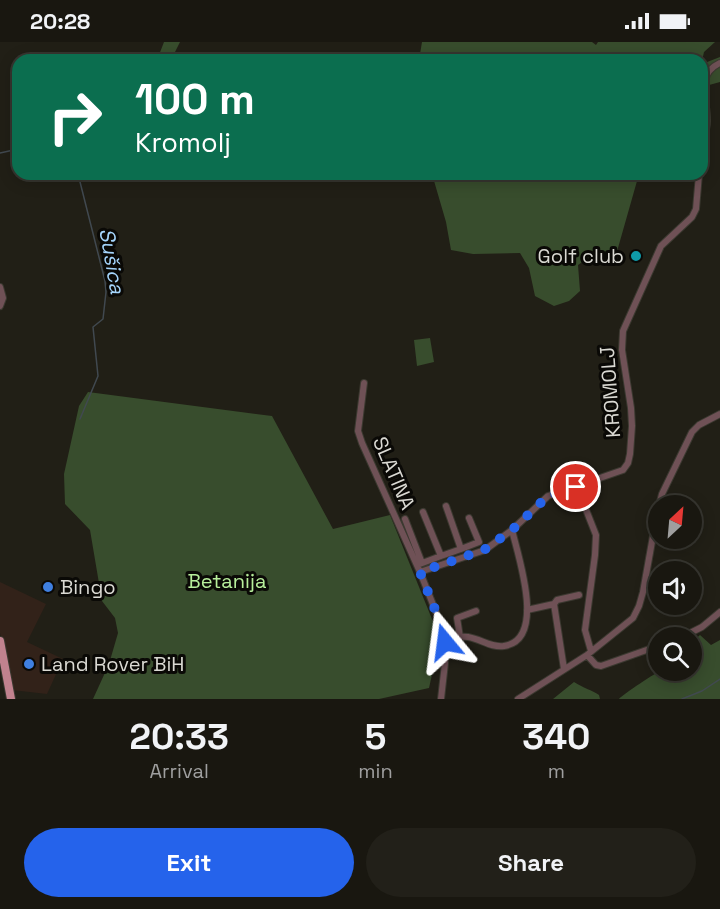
<!DOCTYPE html>
<html lang="en">
<head>
<meta charset="utf-8">
<style>
	:root { --surface:#191710; --page:#222019; --text:#f1f3f6; --muted:#9f9f9f; --line:#373630; --accent:#2563eb }
	body { margin:0; font-family:"Space Grotesk",sans-serif; background:var(--page); color:var(--text); height:100vh; display:flex; flex-direction:column; font-size:22px; white-space:nowrap }
	* { box-sizing:border-box; margin:0 }
	p { font-size:20px; color:var(--muted) }
	.icon { flex:none; width:33px; height:33px; fill:none; stroke:currentColor; stroke-width:2; stroke-linecap:round; stroke-linejoin:round }
	.map { position:relative; height:657px; overflow:hidden }
	.drawer { display:flex; flex-direction:column; background:var(--surface); flex:1 }
	.drawer>* { flex:none }
	.guide { position:absolute; left:12px; top:12px; width:696px; height:126px; border-radius:18px; box-shadow:0 3px 15px #0003,0 0 0 2px var(--line); background:#0b6e4f; color:#fff; overflow:hidden }
	.needle { width:39px; rotate:26deg }
	.controls { position:absolute; left:648px; top:453px; display:grid; gap:12px }
	.controls a { display:grid; place-items:center; width:54px; height:54px; border-radius:50%; background:var(--surface); box-shadow:0 3px 15px #0003,0 0 0 2px var(--line); font-size:30px }
	.pin { position:absolute; display:grid; place-items:center; width:51px; height:51px; color:#fff; margin:-26px; border:3px solid #fff; border-radius:50%; box-shadow:0 2px 6px #0007 }
	.me { position:absolute; width:66px; margin:-33px; rotate:344deg; stroke-linejoin:round; filter:drop-shadow(0 0 4px #0008) }
	.turn { display:flex; align-items:center; gap:21px; height:126px; padding:0 24px; font-size:27px }
	.turn .icon { width:78px; height:78px; stroke-width:2.5 }
	.turn b { display:block; font-size:42px; line-height:51px }
	.eta { display:flex; justify-content:space-evenly; align-items:center; height:102px; text-align:center }
	.eta b { font-size:36px; font-weight:600; line-height:42px }
	.primary-button { display:flex; gap:12px; margin-top:auto; padding:12px 24px }
	.primary-button a { flex:1; height:69px; border-radius:36px; background:var(--accent); color:#fff; font-size:24px; font-weight:600; line-height:69px; text-align:center }
	.primary-button a+a { background:var(--page); color:var(--text) }
	.status { display:flex; justify-content:space-between; align-items:center; height:42px; padding:0 30px; background:var(--surface); direction:ltr }
	.status svg { height:16px; fill:currentColor }
	.map>svg:first-child { display:block }
	.commercial { fill:#322219 }
	.green { fill:#384d2d }
	.lines { fill:none; stroke-linecap:round; stroke-linejoin:round }
	.stream { stroke:#414950; stroke-width:1.5 }
	.minor-casing { stroke:#3b3930; stroke-width:8 }
	.major-casing { stroke:#3b3930; stroke-width:10 }
	.minor { stroke:#6f5156; stroke-width:6 }
	.major { stroke:#c1828e; stroke-width:8 }
	.route { stroke:#2563eb; stroke-width:10; stroke-dasharray:0 18 }
	.culture-dot { fill:#0f9aa8; stroke:#0a0906; stroke-width:2 }
	.shop-dot { fill:#3f7fe0; stroke:#0a0906; stroke-width:2 }
	.labels { text-anchor:middle; stroke-width:6; stroke-linejoin:round; paint-order:stroke }
	.poi-label { font-size:20px; fill:#dad9d3; stroke:#0a0906; text-anchor:start }
	.street-label { font-size:20px; fill:#dad9d3; stroke:#0a0906 }
	.park-label { font-size:20px; fill:#b7ee9b; stroke:#0a0906 }
	.water-label { font-size:21px; font-style:italic; fill:#a5d5fc; stroke:#0a0906 }
</style>
</head>
<body>
<div class="status"><b>20:28</b><svg viewBox="0 0 49 12"><path d="M0 12V9h3v3zM5 12V6h3v6zM10 12V3h3v9zM15 12V0h3v12zM26 1h20v11H26zM47 4h2v5h-2z"/></svg></div>
<div class="map">
<svg width="720" height="657" viewBox="0 0 720 657">
	<rect width="100%" height="100%" fill="#211f16"/>
	<path class="commercial" d="M0,540L46,562L27,600L63,617L47,652L12,648L0,591Z"/>
	<path class="green" d="M164,0H180L171,18H157Z
		M422,0H592L596,3L598,0H715L704,10L702,19L419,18Z
		M720,15V40L702,45V22Z
		M432,132H639L616,213L588,216L578,223L580,249L569,259L554,264L535,254L529,226L520,211L473,212L451,208L446,180Z
		M430,296L434,320L417,324L414,298Z
		M88,350L272,374L333,487L390,473L440,597L429,646L379,657H93L109,622L118,591L115,576L102,559L90,488L65,462L64,432L79,364Z
		M700,593L711,603L720,598V657H619C623,652 657,630 662,628C671,626 683,628 692,628V600Z
		M574,640C583,646 592,648 599,653L600,657H553Z"/>
	<g class="lines">
		<path class="stream" d="M0,111L18,107
			M78,132L105,239L106,250L103,277L93,285L98,334L80,377
			M682,657L702,649L720,637"/>
		<defs>
			<path id="minor" d="M702,98C704,92 707,87 707,80C708,59 694,33 720,21
				M0,245L3,256L0,264
				M364,341L358,389L362,401L420,530L444,590L445,621L441,657
				M577,445L596,493L595,513L585,588L591,609
				M659,464L662,452L692,390L699,383L720,372
				M405,477L422,521
				M461,507L479,500L469,476
				M441,514L461,507L446,464
				M417,523L441,514L423,470
				M420,530L485,508L512,488L548,454L623,428L628,421L630,412L632,384L631,366L622,308L623,289L661,204L692,175L696,167L699,132
				M527,568L554,562
				M445,595C453,595 461,594 468,595C481,597 491,606 504,604C547,598 518,514 512,488
				M460,595L457,576L476,569
				M680,596L702,585L720,570
				M587,613L596,623L601,624L658,604
				M564,627L554,562L557,558L579,553
				M518,657L587,613L633,576L639,564L643,550L658,466"/>
			<path id="major" d="M0,599L11,657"/>
		</defs>
		<use href="#minor" class="minor-casing"/>
		<use href="#major" class="major-casing"/>
		<use href="#minor" class="minor"/>
		<use href="#major" class="major"/>
	</g>
	<g class="lines">
		<path class="route" d="M445,600L444,590L420,530L484,508L512,488L548,454L576,445"/>
	</g>
	<circle class="culture-dot" cx="636" cy="214" r="6"/>
	<g class="shop-dot">
		<circle cx="48" cy="545" r="6"/>
		<circle cx="29" cy="622" r="6"/>
	</g>
	<g class="labels">
		<g class="poi-label">
			<text x="624" y="221" text-anchor="end">Golf club</text>
			<text x="60" y="552">Bingo</text>
			<text x="41" y="629">Land Rover BiH</text>
		</g>
		<g class="street-label">
			<text transform="translate(610 350) rotate(-94)" y="7">KROMOLJ</text>
			<text transform="translate(394 431) rotate(67)" y="7">SLATINA</text>
		</g>
		<g class="park-label">
			<text x="227" y="546">Betanija</text>
		</g>
		<g class="water-label">
			<text transform="translate(112 219) rotate(80)" y="7">Sušica</text>
		</g>
	</g>
</svg>
<div class="controls">
<a><svg class="needle" viewBox="-14 -14 28 28"><path d="M0-13l5 13h-10z" fill="#e53935"/><path d="M0 13l5-13h-10z" fill="#9f9f9f"/></svg></a>
<a><svg class="icon" aria-label="sound" viewBox="0 0 24 24"><path d="M4 9h4l5-4v14l-5-4H4zM17 9q2 3 0 6"/></svg></a>
<a><svg class="icon" aria-label="search" viewBox="0 0 24 24"><circle cx="10" cy="10" r="6"/><path d="M15 15l6 6"/></svg></a>
</div>
<div class="pin" style="left:576px;top:445px;background:#d93025"><svg class="icon" aria-label="arrive" viewBox="0 0 24 24"><path d="M6 21V4h12l-3 4 3 4H6"/></svg></div>
<svg class="me" style="left:445px;top:600px" viewBox="-20 -20 40 40"><path d="M0-17L14 15 0 8-14 15z" fill="#2563eb" stroke="#fff" stroke-width="4"/></svg>
<div class="guide">
<div class="turn"><svg class="icon" aria-label="right" viewBox="0 0 24 24"><path d="M7 20v-9h11M14 6l5 5-5 5"/></svg><div><b>100 m</b>Kromolj</div></div>
</div>
</div>
<section class="drawer">
<div class="eta">
<div><b>20:33</b><p>Arrival</p></div>
<div><b>5</b><p>min</p></div>
<div><b>340</b><p>m</p></div>
</div>
<div class="primary-button"><a>Exit</a><a>Share</a></div>
</section>
</body>
</html>
